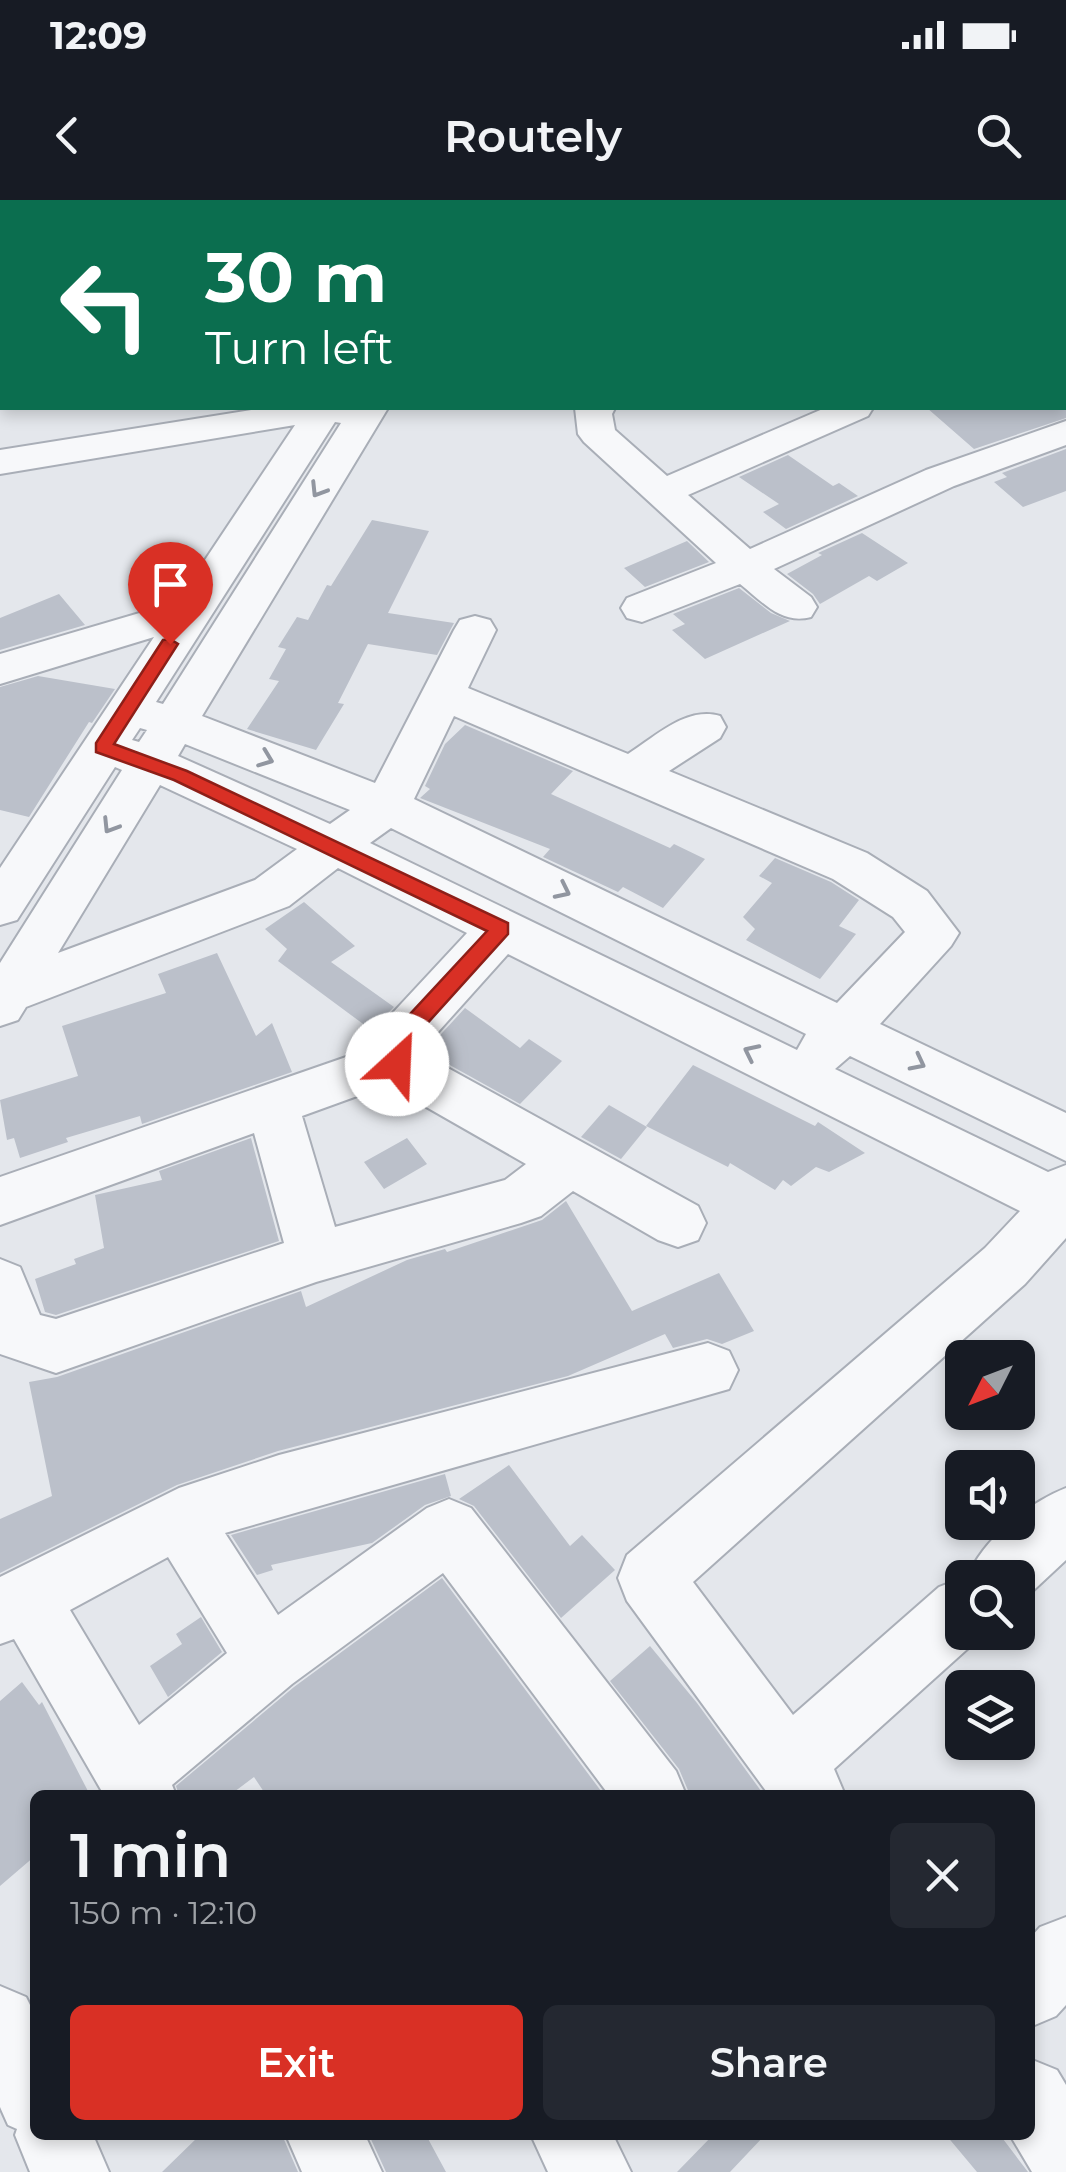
<!DOCTYPE html>
<html lang="en">
<head>
<meta charset="utf-8">
<style>
	:root { --surface:#171b24; --page:#242831; --text:#f1f3f6; --muted:#9ea1a6; --accent:#d93025 }
	body { margin:0; font-family:Montserrat,sans-serif; background:var(--page); color:var(--text); height:100vh; display:flex; flex-direction:column; font-size:38px; white-space:nowrap }
	* { box-sizing:border-box; margin:0 }
	p { font-size:32px; color:var(--muted) }
	.icon { flex:none; width:55px; height:55px; fill:none; stroke:currentColor; stroke-width:2; stroke-linecap:round; stroke-linejoin:round }
	.map { position:relative; flex:1; overflow:hidden }
	.panel { position:absolute; left:30px; top:1590px; width:1005px; height:350px; display:flex; flex-direction:column; background:var(--surface); border-radius:15px; box-shadow:0 5px 15px #0003 }
	.panel>* { flex:none }
	.banner { position:absolute; left:0px; top:0px; width:1068px; height:210px; box-shadow:0 5px 15px #0003; background:#0b6e4f; color:#fff; overflow:hidden }
	.needle { width:65px; rotate:228deg }
	.tools { position:absolute; left:945px; top:1140px; display:grid; gap:20px }
	.tools a { display:grid; place-items:center; width:90px; height:90px; border-radius:15px; background:var(--surface); box-shadow:0 5px 15px #0003; font-size:50px }
	.pin { position:absolute; display:grid; place-items:center; width:85px; height:85px; color:#fff; margin:-102px -42px; border-radius:50% 50% 50% 0; rotate:-45deg; box-shadow:0 0 10px #0007 }
	.pin .icon { rotate:45deg }
	.me { position:absolute; width:110px; margin:-55px; rotate:25deg; stroke-linejoin:round; filter:drop-shadow(0 0 8px #0008) }
	.turn { display:flex; align-items:center; gap:35px; height:210px; padding:0 40px; font-size:45px }
	.turn .icon { width:130px; height:130px; stroke-width:2.5 }
	.turn b { display:block; font-size:70px; line-height:85px }
	.round { display:grid; place-items:center; flex:none; width:105px; height:105px; border-radius:15px; background:var(--page) }
	.summary { display:flex; align-items:center; justify-content:space-between; height:170px; padding:0 40px }
	h1 { font-size:60px; font-weight:600; line-height:75px }
	.button { display:flex; gap:20px; margin-top:auto; padding:20px 40px }
	.button a { flex:1; height:115px; border-radius:15px; background:var(--accent); color:#fff; font-size:40px; font-weight:600; line-height:115px; text-align:center }
	.button a+a { background:var(--page); color:var(--text) }
	.status { display:flex; justify-content:space-between; align-items:center; height:70px; padding:0 50px; background:var(--surface); direction:ltr }
	.status svg { height:28px; fill:currentColor }
	header { display:flex; justify-content:space-between; align-items:center; height:130px; padding:0 40px; background:var(--surface); font-size:45px; font-weight:600 }
	.map>svg:first-child { display:block }
	.building { fill:#bbc0ca }
	.lines { fill:none; stroke-linecap:round; stroke-linejoin:round }
	.minor-casing { stroke:#a9aeb7; stroke-width:4 }
	.minor { fill:#f7f8fa; fill-rule:evenodd }
	.oneway { stroke:#9196a0 }
	.route { fill:#d93025; stroke:#8d1f18; stroke-width:2.5 }
</style>
</head>
<body>
<div class="status"><b>12:09</b><svg viewBox="0 0 49 12"><path d="M0 12V9h3v3zM5 12V6h3v6zM10 12V3h3v9zM15 12V0h3v12zM26 1h20v11H26zM47 4h2v5h-2z"/></svg></div>
<header><svg class="icon" aria-label="back" viewBox="0 0 24 24"><path d="M15 5l-7 7 7 7"/></svg>Routely<svg class="icon" aria-label="search" viewBox="0 0 24 24"><circle cx="10" cy="10" r="6"/><path d="M15 15l6 6"/></svg></header>
<div class="map">
<svg width="1066" height="1972" viewBox="0 0 1066 1972">
	<rect width="100%" height="100%" fill="#e4e7ec"/>
	<path class="building" d="M927,208H1066V218L974,249Z
		M1066,249V291L1023,307L994,282L1007,277L1002,273Z
		M788,255L833,286L839,283L858,296L786,329L763,312L779,304L739,277Z
		M372,320L429,331L388,413L454,423L437,455L368,444L338,503L344,504L316,550L247,529L279,481L269,479L286,449L278,447L297,417L308,420L327,385L331,386Z
		M862,333L908,363L877,381L869,376L820,404L813,394L787,374L822,355L818,353Z
		M687,341L709,362L645,387L624,368Z
		M739,388L771,413L790,421L705,459L672,430L685,424L673,414Z
		M59,394L85,425L0,450V418Z
		M38,476L115,489L92,523L89,522L29,617L0,610V487Z
		M465,525L573,571L551,594L670,648L674,644L705,659L663,708L623,687L618,692L543,657L550,649L420,598L430,589L425,586L445,544Z
		M775,658L831,682L859,700L839,726L856,734L820,779L746,740L755,729L743,717L772,683L759,676Z
		M304,702L355,746L331,762L394,807L384,817L378,835L278,761L287,749L265,729Z
		M217,753L256,836L272,823L292,872L142,924L140,916L66,938L68,942L20,958L14,938L7,940L0,900L78,876L62,826L166,793L158,774Z
		M465,808L520,848L529,839L562,861L520,904L430,854L432,844Z
		M693,865L815,926L818,922L865,953L829,972L816,967L791,986L783,980L775,990L730,963L728,967L646,926Z
		M609,905L647,927L621,959L581,937Z
		M251,938L279,1041L56,1115L45,1112L35,1079L76,1064L74,1059L104,1048L95,995L162,980L159,971Z
		M407,938L427,964L384,989L364,962Z
		M566,1001L632,1111L719,1073L754,1131L722,1144L707,1139L673,1148L665,1134L568,1176L278,1251L177,1285L0,1373V1319L52,1296L29,1182L57,1177L301,1091L306,1107L407,1060L445,1049L447,1052L542,1020Z
		M509,1265L570,1346L582,1335L615,1370L561,1418L474,1306L459,1299Z
		M445,1274L451,1296L425,1305L372,1343L271,1365L273,1370L257,1375L231,1335Z
		M442,1378L604,1595H266L254,1577L230,1595H179L176,1586L294,1487Z
		M201,1417L222,1452L168,1497L150,1466L182,1444L176,1434Z
		M650,1446L697,1503L764,1595H690L679,1569L610,1481Z
		M22,1482L39,1505L42,1502L90,1595H35V1656L0,1686V1501Z
		M200,1935H282L298,1972H162Z
		M369,1935H426L446,1972H386Z
		M713,1935H765L730,1972H677Z
		M946,1935H1000L1028,1972H977Z"/>
	<g class="lines">
		<defs>
			<path id="minor" d="M131,0H163L164,2H132Z
				M762,0H796L797,2H763Z
				M0,51H2V71H0Z
				M1065,62H1066V83H1065Z
				M0,135H2V157H0Z
				M264,208H388L202,516L375,583L454,430L460,420L475,416L490,420L496,430L468,488L628,554C655,537 686,506 720,516L726,527L720,538L669,571L867,653L927,691L959,733L951,746L880,824L1066,913V961L850,856L835,869L1048,972L1066,965V1038L1025,1084L693,1382L793,1515L939,1387L962,1378V1432L985,1433L834,1569L845,1595H769L627,1401L618,1378L627,1355L985,1048L1020,1011L508,754L429,842L426,856L698,1006L706,1023L698,1040L678,1047L658,1040L573,991L541,1016L521,1023L316,1082L56,1173L0,1154V1059L20,1067L40,1115L56,1119L284,1043L254,933L0,1025V977L352,855L372,863L388,818L467,733L338,668L289,706L26,807L18,820L0,826V763L122,570L115,567L17,720L0,725V668L154,437L0,484V454L177,402L295,225L0,274V250ZM335,222L341,223L163,504L156,502ZM454,516L833,679L893,717L905,732L837,803L414,599ZM140,528L147,530L139,542L132,540ZM185,544L350,610L330,624L178,556ZM160,585L297,649L255,680L58,753ZM391,628L806,834L797,850L370,643ZM377,878L379,880L526,964L505,980L335,1027L302,916L371,891Z
				M575,208H615L612,214L615,230L667,276L825,208H873L868,216L688,295L750,349L926,270L1066,221V245L954,286L774,369L811,397L817,407L811,417C781,425 763,402 740,384L642,422L627,418L621,408L627,398L716,363L584,242L578,234Z
				M708,1143L729,1151L738,1170L729,1189L225,1333L278,1415L427,1308L449,1299L471,1308L676,1571L686,1595H609L443,1373L292,1484L172,1585L176,1595H104L14,1439L0,1444V1377L179,1288L279,1255ZM168,1357L227,1453L139,1525L70,1410Z
				M1066,1288V1360L1022,1401L1018,1402V1378H967C983,1339 1028,1303 1066,1288Z
				M1066,1717V1805L1056,1816L1030,1827V1738L1040,1727Z
				M0,1786L26,1797L35,1815V1935H93L109,1972H30L15,1935L17,1929L8,1925L0,1907Z
				M1030,1859L1057,1870L1066,1885V1972H1032L1010,1935H1030Z
				M286,1935H365L382,1972H302Z
				M531,1935H613L631,1972H548Z"/>
		</defs>
		<use href="#minor" class="minor-casing"/>
		<use href="#minor" class="minor"/>
	</g>
	<defs><path id="oneway-chevron" d="M-2-3.5L2.5 0L-2 3.5" fill="none" stroke-width="1.6" stroke-linecap="round" stroke-linejoin="round" transform="scale(2.5)"/></defs>
	<g class="oneway">
		<use href="#oneway-chevron" transform="translate(318 290) rotate(122)"/>
		<use href="#oneway-chevron" transform="translate(266 559) rotate(21)"/>
		<use href="#oneway-chevron" transform="translate(110 626) rotate(122)"/>
		<use href="#oneway-chevron" transform="translate(563 691) rotate(26)"/>
		<use href="#oneway-chevron" transform="translate(751 852) rotate(-154)"/>
		<use href="#oneway-chevron" transform="translate(918 863) rotate(27)"/>
	</g>
	<path class="route" d="M170,439L178,444L114,544L187,571L508,723V734L415,837L405,871H390L386,864L398,827L487,731L174,580L96,552V543L163,440Z"/>
</svg>
<div class="tools">
<a><svg class="needle" viewBox="-14 -14 28 28"><path d="M0-13l5 13h-10z" fill="#e53935"/><path d="M0 13l5-13h-10z" fill="#9ea1a6"/></svg></a>
<a><svg class="icon" aria-label="sound" viewBox="0 0 24 24"><path d="M4 9h4l5-4v14l-5-4H4zM17 9q2 3 0 6"/></svg></a>
<a><svg class="icon" aria-label="search" viewBox="0 0 24 24"><circle cx="10" cy="10" r="6"/><path d="M15 15l6 6"/></svg></a>
<a><svg class="icon" aria-label="layers" viewBox="0 0 24 24"><path d="M12 4l9 5-9 5-9-5zM3 14l9 5 9-5"/></svg></a>
</div>
<div class="pin" style="left:170px;top:444px;background:#d93025"><svg class="icon" aria-label="arrive" viewBox="0 0 24 24"><path d="M6 21V4h12l-3 4 3 4H6"/></svg></div>
<svg class="me" style="left:397px;top:864px" viewBox="-20 -20 40 40"><circle r="19" fill="#fff"/><path d="M0-13L10 11 0 6-10 11z" fill="#d93025"/></svg>
<div class="banner">
<div class="turn"><svg class="icon" aria-label="left" viewBox="0 0 24 24"><path d="M17 20v-9H6M10 6l-5 5 5 5"/></svg><div><b>30 m</b>Turn left</div></div>
</div>
<section class="panel">
<div class="summary"><div><h1>1 min</h1><p>150 m · 12:10</p></div><a class="round"><svg class="icon" aria-label="close" viewBox="0 0 24 24"><path d="M6 6l12 12M18 6L6 18"/></svg></a></div>
<div class="button"><a>Exit</a><a>Share</a></div>
</section>
</div>
</body>
</html>
